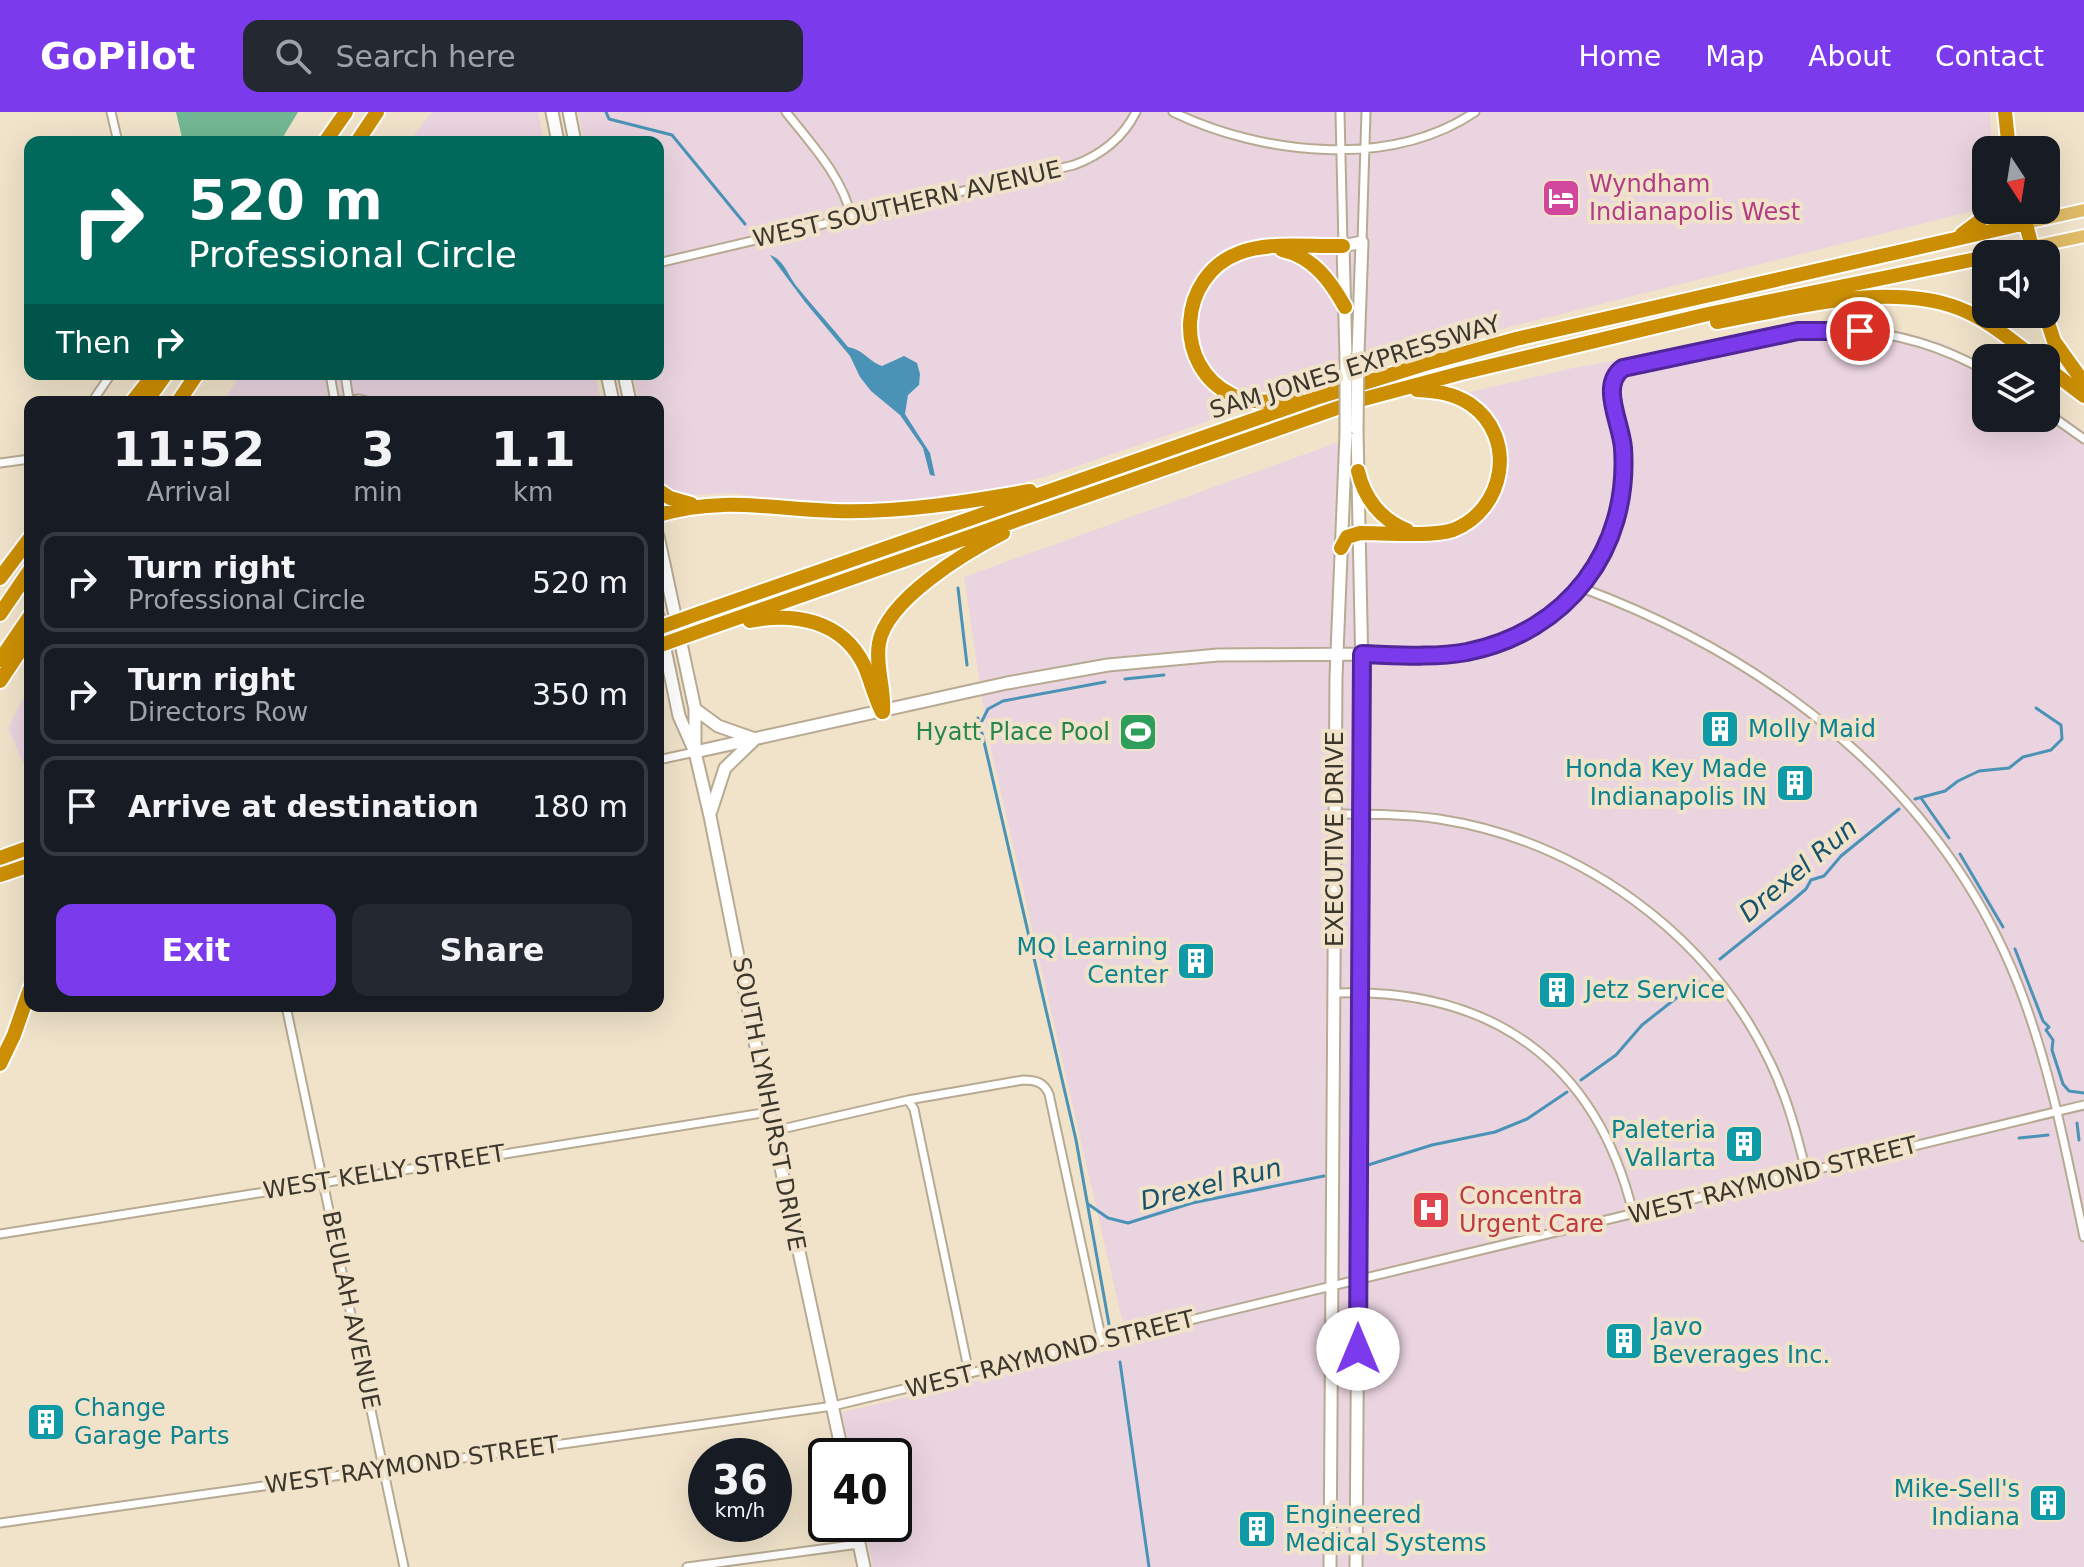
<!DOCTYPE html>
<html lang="en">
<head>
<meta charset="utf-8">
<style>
	:root { --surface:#171b24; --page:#242831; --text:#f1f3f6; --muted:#9ea1a6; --line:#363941; --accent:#7c3aed }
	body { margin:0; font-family:"DejaVu Sans",sans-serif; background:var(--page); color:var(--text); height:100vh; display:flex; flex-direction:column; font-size:30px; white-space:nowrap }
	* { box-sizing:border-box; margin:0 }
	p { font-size:26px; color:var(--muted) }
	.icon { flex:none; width:44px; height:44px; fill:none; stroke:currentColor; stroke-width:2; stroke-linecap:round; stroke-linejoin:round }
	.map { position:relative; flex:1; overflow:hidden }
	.side { position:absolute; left:24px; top:284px; width:640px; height:616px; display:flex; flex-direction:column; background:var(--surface); border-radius:16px; box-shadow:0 8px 32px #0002 }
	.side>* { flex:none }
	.banner { position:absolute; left:24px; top:24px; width:640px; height:244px; border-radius:16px; box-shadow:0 8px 32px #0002; background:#00695c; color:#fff; overflow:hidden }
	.needle { width:52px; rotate:168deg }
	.controls { position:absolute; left:1972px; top:24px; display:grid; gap:16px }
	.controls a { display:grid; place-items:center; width:88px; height:88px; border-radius:16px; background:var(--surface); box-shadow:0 8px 32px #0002; font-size:40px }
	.speed { position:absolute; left:688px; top:1326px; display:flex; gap:16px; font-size:40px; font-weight:700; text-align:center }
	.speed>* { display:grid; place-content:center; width:104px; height:104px; border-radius:50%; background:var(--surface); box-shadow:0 8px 32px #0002; line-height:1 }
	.speed small { font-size:20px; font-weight:400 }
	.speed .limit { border:4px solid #111; border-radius:12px; background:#fff; color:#111 }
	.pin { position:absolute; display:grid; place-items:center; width:68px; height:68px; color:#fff; margin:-34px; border:4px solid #fff; border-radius:50%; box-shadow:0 2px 8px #0007 }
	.me { position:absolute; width:88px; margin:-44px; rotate:0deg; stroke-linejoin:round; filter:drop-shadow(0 0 6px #0008) }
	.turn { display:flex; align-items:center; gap:28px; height:168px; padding:0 32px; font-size:36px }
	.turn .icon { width:104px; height:104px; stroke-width:2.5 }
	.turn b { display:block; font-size:56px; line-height:68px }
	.then { display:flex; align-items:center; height:76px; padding:0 32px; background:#0003; gap:16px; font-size:30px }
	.eta { display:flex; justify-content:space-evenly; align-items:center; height:136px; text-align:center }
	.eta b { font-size:48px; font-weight:600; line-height:56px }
	.button { display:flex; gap:16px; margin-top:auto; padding:16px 32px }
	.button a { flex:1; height:92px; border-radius:16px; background:var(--accent); color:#fff; font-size:32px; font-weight:600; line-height:92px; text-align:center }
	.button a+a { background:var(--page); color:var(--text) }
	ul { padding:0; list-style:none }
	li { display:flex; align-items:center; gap:24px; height:100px; margin:0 16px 12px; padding:0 16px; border:4px solid var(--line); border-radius:16px }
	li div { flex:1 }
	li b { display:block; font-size:30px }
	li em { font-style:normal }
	header { display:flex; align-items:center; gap:48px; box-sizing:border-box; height:112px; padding:0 40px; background:var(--accent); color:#fff }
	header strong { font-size:38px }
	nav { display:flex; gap:44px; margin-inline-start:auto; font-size:28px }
	.search { width:560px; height:72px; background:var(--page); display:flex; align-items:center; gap:20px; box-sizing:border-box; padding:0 28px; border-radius:16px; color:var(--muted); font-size:30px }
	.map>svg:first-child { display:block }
	.commercial { fill:#ead4e0 }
	.forest { fill:#72b793 }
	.water { fill:#4b93b6 }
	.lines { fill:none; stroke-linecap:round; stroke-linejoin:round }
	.stream { stroke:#4b93b6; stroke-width:3 }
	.street-casing { stroke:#b7aa92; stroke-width:11 }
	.secondary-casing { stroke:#b7aa92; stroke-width:15 }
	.primary-casing { stroke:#fff; stroke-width:16 }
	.highway-casing { stroke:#fff; stroke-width:18 }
	.street { stroke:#fff; stroke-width:7 }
	.secondary { stroke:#fff; stroke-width:11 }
	.primary { stroke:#e0bc68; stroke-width:12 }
	.highway { stroke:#cc8f04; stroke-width:14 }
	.secondary-bridge-casing { stroke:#b7aa92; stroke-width:15; stroke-linecap:butt }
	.highway-bridge-casing { stroke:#fff; stroke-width:18; stroke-linecap:butt }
	.secondary-bridge { stroke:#fff; stroke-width:11 }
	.highway-bridge { stroke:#cc8f04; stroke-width:14 }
	.route-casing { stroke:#51269a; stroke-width:20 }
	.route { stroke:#7c3aed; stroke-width:14 }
	.labels { text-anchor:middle; stroke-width:8; stroke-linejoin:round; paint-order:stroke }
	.hotel-label { font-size:24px; fill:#b23c85; stroke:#f1e3ca; text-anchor:start }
	.street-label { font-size:24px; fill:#3c372d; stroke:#f1e3ca }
	.culture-label { font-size:24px; fill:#0d838f; stroke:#f1e3ca; text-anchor:start }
	.leisure-label { font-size:24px; fill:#27864d; stroke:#f1e3ca; text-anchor:end }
	.health-label { font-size:24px; fill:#be3a42; stroke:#f1e3ca; text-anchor:start }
	.water-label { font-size:26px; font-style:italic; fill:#18526b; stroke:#f1e3ca }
</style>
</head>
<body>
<header>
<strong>GoPilot</strong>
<div class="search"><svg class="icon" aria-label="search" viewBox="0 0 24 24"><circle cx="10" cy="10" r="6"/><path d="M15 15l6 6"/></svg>Search here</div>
<nav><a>Home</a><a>Map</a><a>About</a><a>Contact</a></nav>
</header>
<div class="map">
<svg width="2084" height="1455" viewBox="0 0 2084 1455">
	<rect width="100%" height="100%" fill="#f1e3ca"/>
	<path class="commercial" d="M432,0H538L544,30H409Z
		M578,0H1990L1992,38H1986V89L1974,98L1961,102L1414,239L1051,363L968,385L874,392L799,389L728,381L683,384L668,379L658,368V290H639L633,262H658V30H584Z
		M1846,212L1895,218L1942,231L1986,252V306H2046V292L2084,320V1455H873L864,1412H894V1344H851L842,1300L1128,1234L987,620L964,465L1339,330L1334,427H1436L1492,395L1503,372L1508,347L1503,326L1492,303L1466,281L1569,257L1747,223L1801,214Z
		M241,262H595L601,290H222Z
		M30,575V667L8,616Z"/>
	<path class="forest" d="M176,0H298L280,30H183Z"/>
	<path class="water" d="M770,143C784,147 789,166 798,176C814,196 832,215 848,235C864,238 868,249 882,254L904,244L917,251L920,262L919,273L908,283L905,302L930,341L935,364L930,363L923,336L900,303L871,279L860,265L850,244L805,190Z"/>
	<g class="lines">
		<path class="stream" d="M606,0L609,7L672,23L745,112
			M958,476L967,553
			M1125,567L1164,563
			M978,606L977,614L982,621L1076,1028L1110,1218
			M978,617L988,597L1003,589L1105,570
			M1921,686L1949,726
			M1915,687L1945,679L1958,669L1979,659L2009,656L2023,645L2051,638L2062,627L2061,613L2036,596
			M1960,742L2003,815
			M2015,837L2043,909L2049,915L2046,918L2053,928L2052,938L2063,972L2069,979L2084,981
			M1720,847L1792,789L1806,777L1811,768L1824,764L1841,744L1899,697
			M1581,968L1616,943L1642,913L1698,869
			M2077,1011L2079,1028
			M2019,1026L2048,1023
			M1368,1053L1432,1033L1495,1020L1527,1007L1567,980
			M1088,1092L1108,1106L1128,1111L1192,1091L1324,1064
			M1120,1250L1149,1455"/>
		<defs>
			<path id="street" d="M111,0L118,30
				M786,0C813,34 841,63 852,106
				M1173,0C1262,43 1390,57 1475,0
				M1340,0L1343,134
				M1362,130L1366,0
				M658,151L1074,53C1101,43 1123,26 1136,0
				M330,262L335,290
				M345,262L349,288
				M92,290L111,262
				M334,290L359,287L370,290
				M2046,300L2084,327
				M0,351L30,347
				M1582,476C1773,547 1941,677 2018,872C2050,954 2066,1039 2084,1125
				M1362,542C1396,543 1433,546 1466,540C1566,520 1630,437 1623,336C1621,310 1600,273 1623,256C1652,247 1683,242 1712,236C1816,214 1889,205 1986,259
				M658,648L695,640
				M1335,702C1370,702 1404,702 1439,707C1580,729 1708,821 1770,950C1787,985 1797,1022 1806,1060
				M1334,881C1489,875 1596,948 1633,1101
				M286,894L404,1455
				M908,988L914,997L969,1261
				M773,1019L908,988L1023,968C1035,968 1044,970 1049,982L1102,1229
				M0,1122L769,1000
				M0,1411L833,1294L2084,993
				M687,1455L859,1432"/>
			<path id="secondary" d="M552,0L558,30
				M569,0L575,30
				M1346,245L1343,134L1362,130L1358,241
				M607,262L613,290
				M624,262L630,290
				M658,424L695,597V636
				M658,504L679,604L695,640L710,704L769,1000L843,1344
				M695,597L718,614L755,627L725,656L711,699
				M695,640L1007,571L1108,553L1218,543L1362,542
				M855,1412L864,1455
				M1330,1455L1336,565L1346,322
				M1356,1455L1362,559L1357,318"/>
			<path id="primary" d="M2026,111L2084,98
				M2033,135L2084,124"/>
			<path id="highway" d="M2005,0L2009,38
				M325,30L346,0
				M357,30L377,0
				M2022,98L2034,142
				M1962,122L1994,98
				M1282,138C1313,145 1330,168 1345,195
				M1999,142L2033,135
				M2045,202L2054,229L2084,271
				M1717,210C1790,197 1888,169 1958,196C1987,207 2011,228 2035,246
				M2046,255L2084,284
				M1298,287C1276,289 1252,293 1232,283C1172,254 1178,164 1239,141C1270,129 1310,135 1343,134
				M132,290L154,262
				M146,290L166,262
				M178,290L197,262
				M1358,359C1364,386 1381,408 1407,418
				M658,378L670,386L691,392
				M658,403C723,384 770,397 835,399C901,401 966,390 1030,379
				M1341,436L1347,425L1360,421C1383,421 1432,425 1453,418C1505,398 1518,325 1470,292C1453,281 1436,279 1417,278
				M0,466L30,426
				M700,501L1319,285L1425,252L1516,227L2026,111
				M0,502L30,458
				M750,509C794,500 842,508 864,553C871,569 874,584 882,600
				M703,518L1360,288L1461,261L1708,202L1986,145
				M0,548L30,504
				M0,569L30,524
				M883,600C885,577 875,554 879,531C887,487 966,440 1003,421
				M0,746L30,735
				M0,763L30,753
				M0,952L14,923L30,877"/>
		</defs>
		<use href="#street" class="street-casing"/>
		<use href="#secondary" class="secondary-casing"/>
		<use href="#primary" class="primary-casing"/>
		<use href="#highway" class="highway-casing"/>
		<use href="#street" class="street"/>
		<use href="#secondary" class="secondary"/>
		<use href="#primary" class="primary"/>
		<use href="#highway" class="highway"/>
		<defs>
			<path id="secondary-bridge" d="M1357,318L1358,241
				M1346,322V245"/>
			<path id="highway-bridge" d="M658,516L700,501
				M658,534L703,518"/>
		</defs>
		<use href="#secondary-bridge" class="secondary-bridge-casing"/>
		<use href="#highway-bridge" class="highway-bridge-casing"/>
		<use href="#secondary-bridge" class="secondary-bridge"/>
		<use href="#highway-bridge" class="highway-bridge"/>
	</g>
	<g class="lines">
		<defs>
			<path id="route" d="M1358,1237L1362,542C1396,543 1433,546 1467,540C1567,520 1630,438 1623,336C1621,310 1599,273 1623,256L1798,219H1860"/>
		</defs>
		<use href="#route" class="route-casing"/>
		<use href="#route" class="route"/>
	</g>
	<defs>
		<symbol id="hotel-square" viewBox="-11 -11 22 22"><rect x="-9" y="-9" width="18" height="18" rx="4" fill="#d1479c" stroke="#f1e3ca"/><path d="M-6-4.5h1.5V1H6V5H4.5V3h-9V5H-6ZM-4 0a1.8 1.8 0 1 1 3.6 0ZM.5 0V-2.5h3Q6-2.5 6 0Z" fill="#fff"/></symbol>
		<symbol id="building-square" viewBox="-11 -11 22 22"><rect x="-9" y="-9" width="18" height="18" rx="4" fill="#0f9aa8" stroke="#f1e3ca"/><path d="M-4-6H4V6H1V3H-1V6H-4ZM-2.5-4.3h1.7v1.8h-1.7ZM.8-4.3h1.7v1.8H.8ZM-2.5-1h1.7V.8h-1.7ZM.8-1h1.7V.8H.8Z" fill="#fff"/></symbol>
		<symbol id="stadium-square" viewBox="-11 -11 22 22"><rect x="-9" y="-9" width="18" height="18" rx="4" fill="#2e9e5b" stroke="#f1e3ca"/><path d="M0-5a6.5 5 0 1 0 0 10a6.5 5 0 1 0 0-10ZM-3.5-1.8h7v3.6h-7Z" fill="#fff"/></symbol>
		<symbol id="hospital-square" viewBox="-11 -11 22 22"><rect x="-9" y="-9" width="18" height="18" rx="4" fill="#e0444e" stroke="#f1e3ca"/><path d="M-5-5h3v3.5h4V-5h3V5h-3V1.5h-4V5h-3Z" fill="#fff"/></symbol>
	</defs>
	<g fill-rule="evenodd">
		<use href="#hotel-square" x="1539" y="64" width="44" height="44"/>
		<use href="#building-square" x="1698" y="595" width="44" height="44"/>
		<use href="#stadium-square" x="1116" y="598" width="44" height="44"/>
		<use href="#building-square" x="1773" y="649" width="44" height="44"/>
		<use href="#building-square" x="1174" y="827" width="44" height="44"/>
		<use href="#building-square" x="1535" y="856" width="44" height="44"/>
		<use href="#building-square" x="1722" y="1010" width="44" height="44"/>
		<use href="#hospital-square" x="1409" y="1076" width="44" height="44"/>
		<use href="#building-square" x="1602" y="1207" width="44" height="44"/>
		<use href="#building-square" x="24" y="1288" width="44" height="44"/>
		<use href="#building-square" x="2026" y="1369" width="44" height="44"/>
		<use href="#building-square" x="1235" y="1395" width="44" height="44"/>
	</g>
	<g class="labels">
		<g class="hotel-label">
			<text x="1589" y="80">Wyndham<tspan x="1589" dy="28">Indianapolis West</tspan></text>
		</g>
		<g class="street-label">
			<text transform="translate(907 92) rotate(-13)" y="8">WEST SOUTHERN AVENUE</text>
			<text transform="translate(1355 255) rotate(-17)" y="8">SAM JONES EXPRESSWAY</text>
			<text transform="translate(1335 727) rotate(-90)" y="8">EXECUTIVE DRIVE</text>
			<text transform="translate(769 992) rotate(79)" y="8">SOUTH LYNHURST DRIVE</text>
			<text transform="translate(384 1060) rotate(-9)" y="8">WEST KELLY STREET</text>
			<text transform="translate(1773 1068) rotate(-14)" y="8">WEST RAYMOND STREET</text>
			<text transform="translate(351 1198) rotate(78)" y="8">BEULAH AVENUE</text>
			<text transform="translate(1050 1242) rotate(-14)" y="8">WEST RAYMOND STREET</text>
			<text transform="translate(412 1353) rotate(-8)" y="8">WEST RAYMOND STREET</text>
		</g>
		<g class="culture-label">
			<text x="1748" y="625">Molly Maid</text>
			<text x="1767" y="665" text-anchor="end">Honda Key Made<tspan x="1767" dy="28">Indianapolis IN</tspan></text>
			<text x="1168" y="843" text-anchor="end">MQ Learning<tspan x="1168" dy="28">Center</tspan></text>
			<text x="1585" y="886">Jetz Service</text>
			<text x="1716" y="1026" text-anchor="end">Paleteria<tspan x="1716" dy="28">Vallarta</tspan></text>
			<text x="1652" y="1223">Javo<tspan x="1652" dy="28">Beverages Inc.</tspan></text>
			<text x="74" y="1304">Change<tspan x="74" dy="28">Garage Parts</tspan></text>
			<text x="2020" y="1385" text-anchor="end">Mike-Sell's<tspan x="2020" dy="28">Indiana</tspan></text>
			<text x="1285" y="1411">Engineered<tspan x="1285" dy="28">Medical Systems</tspan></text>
		</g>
		<g class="leisure-label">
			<text x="1110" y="628">Hyatt Place Pool</text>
		</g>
		<g class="health-label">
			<text x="1459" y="1092">Concentra<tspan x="1459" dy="28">Urgent Care</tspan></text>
		</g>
		<g class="water-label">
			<text transform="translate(1798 758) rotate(-40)" y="9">Drexel Run</text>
			<text transform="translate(1211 1072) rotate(-14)" y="9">Drexel Run</text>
		</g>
	</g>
</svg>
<div class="controls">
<a><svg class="needle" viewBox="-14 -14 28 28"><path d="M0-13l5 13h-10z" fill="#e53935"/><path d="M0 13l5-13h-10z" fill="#9ea1a6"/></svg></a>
<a><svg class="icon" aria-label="sound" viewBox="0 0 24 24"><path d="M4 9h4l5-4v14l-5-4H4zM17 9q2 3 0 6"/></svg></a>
<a><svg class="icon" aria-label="layers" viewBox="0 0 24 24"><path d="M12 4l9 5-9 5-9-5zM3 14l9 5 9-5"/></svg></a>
</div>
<div class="speed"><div>36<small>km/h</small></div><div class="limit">40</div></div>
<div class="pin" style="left:1860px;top:219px;background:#d93025"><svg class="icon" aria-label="arrive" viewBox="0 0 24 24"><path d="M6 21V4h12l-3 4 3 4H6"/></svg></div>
<svg class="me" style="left:1358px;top:1237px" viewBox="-20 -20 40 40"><circle r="19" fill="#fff"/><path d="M0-13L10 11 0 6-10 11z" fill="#7c3aed"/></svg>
<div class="banner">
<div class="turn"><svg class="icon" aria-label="right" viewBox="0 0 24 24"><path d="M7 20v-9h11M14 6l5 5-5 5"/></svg><div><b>520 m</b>Professional Circle</div></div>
<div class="then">Then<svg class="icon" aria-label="right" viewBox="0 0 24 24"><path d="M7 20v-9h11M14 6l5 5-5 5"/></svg></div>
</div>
<section class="side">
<div class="eta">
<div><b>11:52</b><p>Arrival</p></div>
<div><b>3</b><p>min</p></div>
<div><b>1.1</b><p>km</p></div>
</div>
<ul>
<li><svg class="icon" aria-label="right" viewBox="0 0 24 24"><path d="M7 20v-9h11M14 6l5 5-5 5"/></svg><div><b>Turn right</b><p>Professional Circle</p></div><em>520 m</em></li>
<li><svg class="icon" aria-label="right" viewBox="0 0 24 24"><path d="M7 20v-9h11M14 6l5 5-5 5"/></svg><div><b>Turn right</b><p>Directors Row</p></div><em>350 m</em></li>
<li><svg class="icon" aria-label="arrive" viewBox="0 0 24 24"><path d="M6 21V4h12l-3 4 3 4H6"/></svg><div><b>Arrive at destination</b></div><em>180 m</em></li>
</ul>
<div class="button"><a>Exit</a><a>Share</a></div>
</section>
</div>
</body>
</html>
